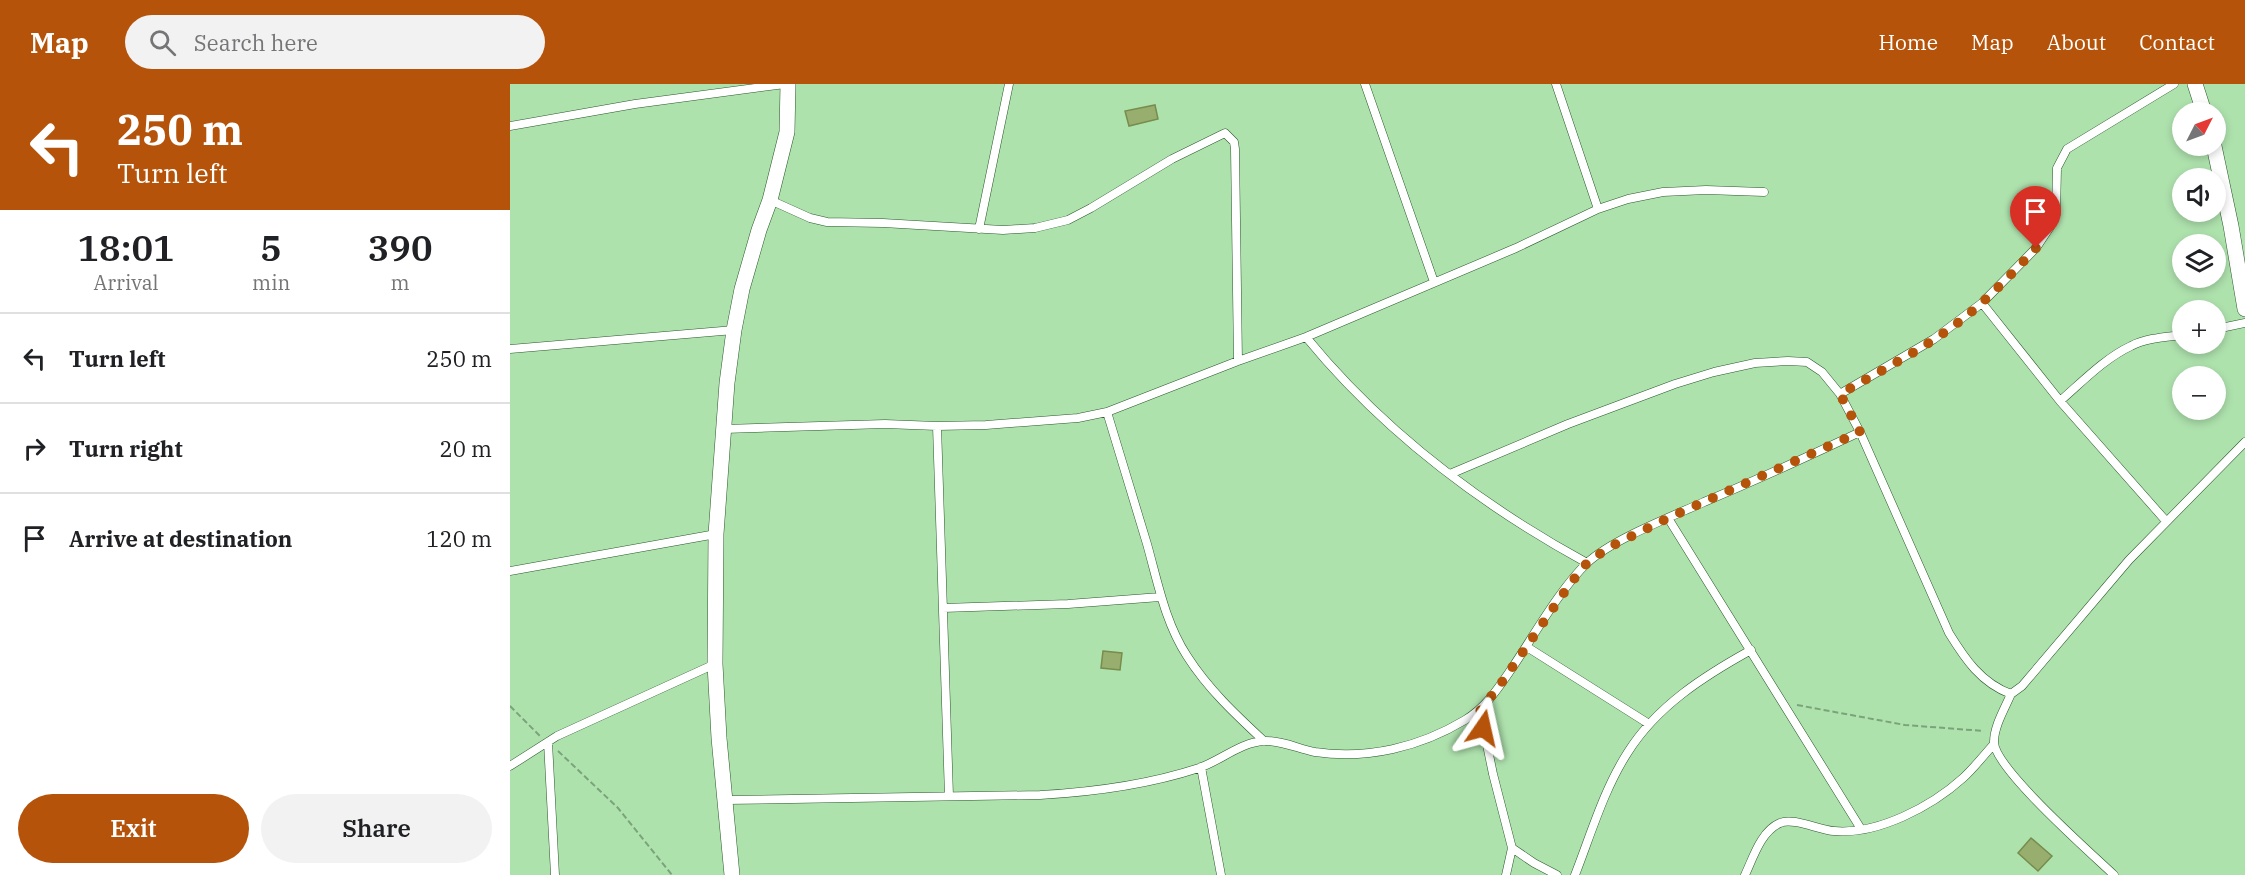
<!DOCTYPE html>
<html lang="en">
<head>
<meta charset="utf-8">
<style>
	:root { --surface:#fff; --page:#f2f2f2; --text:#202124; --muted:#757577; --line:#e0e0e0; --accent:#b45309 }
	body { margin:0; font-family:"IBM Plex Serif",serif; background:var(--page); color:var(--text); height:100vh; display:flex; flex-direction:column; font-size:22px; white-space:nowrap }
	* { box-sizing:border-box; margin:0 }
	p { font-size:20px; color:var(--muted) }
	.icon { flex:none; width:33px; height:33px; fill:none; stroke:currentColor; stroke-width:2; stroke-linecap:round; stroke-linejoin:round }
	.map { position:relative; flex:1; overflow:hidden }
	.panel { display:flex; flex-direction:column; background:var(--surface); width:510px }
	.panel>* { flex:none }
	.hud { background:#b45309; color:#fff; overflow:hidden }
	.needle { width:39px; rotate:48deg }
	.buttons { position:absolute; left:1662px; top:18px; display:grid; gap:12px }
	.buttons a { display:grid; place-items:center; width:54px; height:54px; border-radius:50%; background:var(--surface); box-shadow:0 3px 9px #0003; font-size:30px }
	.pin { position:absolute; display:grid; place-items:center; width:51px; height:51px; color:#fff; margin:-62px -26px; border-radius:50% 50% 50% 0; rotate:-45deg; box-shadow:0 0 6px #0007 }
	.pin .icon { rotate:45deg }
	.me { position:absolute; width:66px; margin:-33px; rotate:11deg; stroke-linejoin:round; filter:drop-shadow(0 0 4px #0008) }
	.turn { display:flex; align-items:center; gap:21px; height:126px; padding:0 18px; font-size:27px }
	.turn .icon { width:78px; height:78px; stroke-width:2.5 }
	.turn b { display:block; font-size:42px; line-height:51px }
	.eta { display:flex; justify-content:space-evenly; align-items:center; height:102px; text-align:center }
	.eta b { font-size:36px; font-weight:600; line-height:42px }
	.action { display:flex; gap:12px; margin-top:auto; padding:12px 18px }
	.action a { flex:1; height:69px; border-radius:36px; background:var(--accent); color:#fff; font-size:24px; font-weight:600; line-height:69px; text-align:center }
	.action a+a { background:var(--page); color:var(--text) }
	ul { padding:0; list-style:none }
	li { display:flex; align-items:center; gap:18px; height:90px; padding:0 18px; border-top:2px solid var(--line) }
	li div { flex:1 }
	li b { display:block; font-size:22px }
	li em { font-style:normal }
	header { display:flex; align-items:center; gap:36px; box-sizing:border-box; height:84px; padding:0 30px; background:var(--accent); color:#fff }
	header strong { font-size:28px }
	nav { display:flex; gap:33px; margin-inline-start:auto; font-size:21px }
	.search { width:420px; height:54px; background:var(--page); display:flex; align-items:center; gap:15px; box-sizing:border-box; padding:0 21px; border-radius:33px; color:var(--muted); font-size:22px }
	main { display:flex; flex:1; min-height:0 }
	.map>svg:first-child { display:block }
	.building { fill:#98ae6e; stroke:#778c4d; stroke-width:1.5 }
	.lines { fill:none; stroke-linecap:round; stroke-linejoin:round }
	.service-casing { stroke:#29582a; stroke-width:9 }
	.minor-casing { stroke:#29582a; stroke-width:16 }
	.path { stroke:#7ba37a; stroke-width:2; stroke-dasharray:6 3; stroke-linecap:butt }
	.service { stroke:#fff; stroke-width:8 }
	.minor { stroke:#fff; stroke-width:15 }
	.route { stroke:#b45309; stroke-width:10; stroke-dasharray:0 18 }
</style>
</head>
<body>
<header>
<strong>Map</strong>
<div class="search"><svg class="icon" aria-label="search" viewBox="0 0 24 24"><circle cx="10" cy="10" r="6"/><path d="M15 15l6 6"/></svg>Search here</div>
<nav><a>Home</a><a>Map</a><a>About</a><a>Contact</a></nav>
</header>
<main>
<section class="panel">
<div class="hud">
<div class="turn"><svg class="icon" aria-label="left" viewBox="0 0 24 24"><path d="M17 20v-9H6M10 6l-5 5 5 5"/></svg><div><b>250 m</b>Turn left</div></div>
</div>
<div class="eta">
<div><b>18:01</b><p>Arrival</p></div>
<div><b>5</b><p>min</p></div>
<div><b>390</b><p>m</p></div>
</div>
<ul>
<li><svg class="icon" aria-label="left" viewBox="0 0 24 24"><path d="M17 20v-9H6M10 6l-5 5 5 5"/></svg><div><b>Turn left</b></div><em>250 m</em></li>
<li><svg class="icon" aria-label="right" viewBox="0 0 24 24"><path d="M7 20v-9h11M14 6l5 5-5 5"/></svg><div><b>Turn right</b></div><em>20 m</em></li>
<li><svg class="icon" aria-label="arrive" viewBox="0 0 24 24"><path d="M6 21V4h12l-3 4 3 4H6"/></svg><div><b>Arrive at destination</b></div><em>120 m</em></li>
</ul>
<div class="action"><a>Exit</a><a>Share</a></div>
</section>
<div class="map">
<svg width="1735" height="791" viewBox="0 0 1735 791">
	<rect width="100%" height="100%" fill="#aee2ad"/>
	<path class="building" d="M645,21L648,35L619,42L615,27Z
		M593,567L612,569L610,586L591,584Z
		M1521,754L1542,772L1528,787L1508,769Z"/>
	<g class="lines">
		<defs>
			<path id="service" d="M855,0L924,198
				M1046,0L1088,125
				M0,42L125,20L275,0
				M260,116L300,134L317,138L373,139L493,146L525,144L558,136L581,124L662,75L715,49L724,58L725,65L728,277
				M469,145L499,0
				M1472,219L1550,317L1656,437
				M1706,245L1735,239
				M796,253C873,347 971,421 1077,479
				M0,265L224,246
				M1330,310L1424,255L1472,219L1526,164L1540,143L1546,130L1547,84L1557,65L1664,0
				M1550,317C1572,298 1595,274 1621,262C1636,254 1656,253 1672,251
				M597,328C610,372 624,416 637,460C648,499 655,538 677,572C698,605 726,631 754,657
				M427,342L439,712
				M214,345L375,340L427,342L476,341L568,334L597,328L728,277L796,253L1006,164L1088,125L1118,115L1153,108L1196,106L1254,108
				M940,390L1058,340L1165,300L1204,288L1245,279L1278,277L1297,278L1312,288L1330,310L1350,348L1439,549C1455,575 1471,599 1501,610L1512,602L1619,476L1735,358
				M1158,434L1351,745
				M0,487L206,450
				M433,524L558,520L650,513
				M1017,563L1139,640
				M1501,610C1495,624 1484,642 1484,658C1484,684 1582,770 1604,791
				M970,627L983,690L1002,764L996,791
				M38,658L45,791
				M0,682L47,652L205,580
				M691,683L711,791
				M215,716L530,711C584,708 637,701 689,684C710,677 731,658 754,657C771,656 789,665 805,668C857,676 910,663 955,636C975,624 987,606 1000,587C1022,555 1049,506 1077,479C1103,455 1161,433 1194,418C1247,396 1299,372 1350,348
				M1002,764L1024,779L1047,791
				M1065,791C1081,750 1094,705 1118,668C1147,622 1194,592 1241,566
				M1235,791C1243,774 1251,747 1270,739C1283,733 1309,746 1324,747C1368,751 1422,722 1453,694C1464,684 1474,671 1484,660"/>
			<path id="minor" d="M1685,0L1694,28
				M1704,62L1721,142L1735,225
				M222,791L209,654L205,580L206,450L217,299L224,246L232,205L249,146L260,116L277,48L278,0"/>
		</defs>
		<use href="#service" class="service-casing"/>
		<use href="#minor" class="minor-casing"/>
		<path class="path" d="M1287,621L1395,641L1474,647
			M0,622L30,652
			M48,667L108,724L162,791"/>
		<use href="#service" class="service"/>
		<use href="#minor" class="minor"/>
	</g>
	<g class="lines">
		<path class="route" d="M973,644L970,627L992,598L1060,500L1077,479L1098,464L1158,434L1350,348L1330,310C1370,287 1412,266 1449,238C1477,216 1502,190 1526,164"/>
	</g>
</svg>
<div class="buttons">
<a><svg class="needle" viewBox="-14 -14 28 28"><path d="M0-13l5 13h-10z" fill="#e53935"/><path d="M0 13l5-13h-10z" fill="#757577"/></svg></a>
<a><svg class="icon" aria-label="sound" viewBox="0 0 24 24"><path d="M4 9h4l5-4v14l-5-4H4zM17 9q2 3 0 6"/></svg></a>
<a><svg class="icon" aria-label="layers" viewBox="0 0 24 24"><path d="M12 4l9 5-9 5-9-5zM3 14l9 5 9-5"/></svg></a>
<a>+</a>
<a>−</a>
</div>
<div class="pin" style="left:1526px;top:164px;background:#d93025"><svg class="icon" aria-label="arrive" viewBox="0 0 24 24"><path d="M6 21V4h12l-3 4 3 4H6"/></svg></div>
<svg class="me" style="left:973px;top:644px" viewBox="-20 -20 40 40"><path d="M0-17L14 15 0 8-14 15z" fill="#b45309" stroke="#fff" stroke-width="4"/></svg>
</div>
</main>
</body>
</html>
